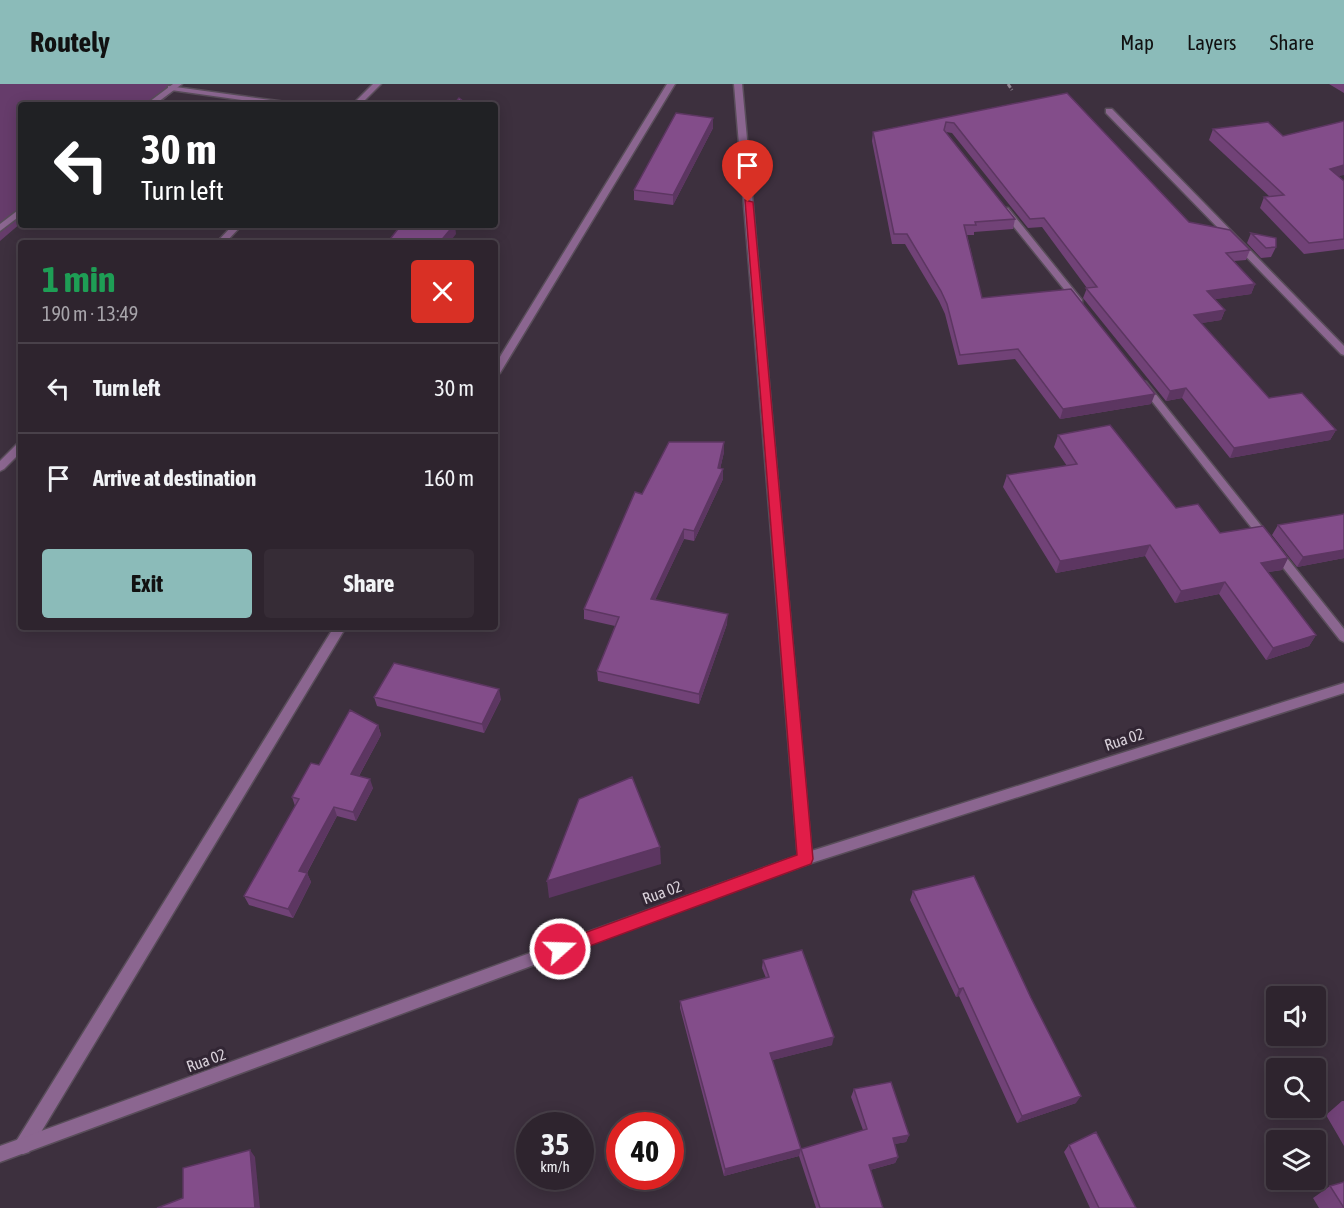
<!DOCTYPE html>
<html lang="en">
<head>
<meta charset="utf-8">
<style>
	:root { --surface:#2e242e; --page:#362c36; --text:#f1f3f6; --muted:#a7a4aa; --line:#49414a; --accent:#8bbbb9 }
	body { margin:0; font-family:"Asap Condensed",sans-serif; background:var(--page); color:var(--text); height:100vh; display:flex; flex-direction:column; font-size:22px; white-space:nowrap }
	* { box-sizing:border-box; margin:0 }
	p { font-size:20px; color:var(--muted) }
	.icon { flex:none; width:33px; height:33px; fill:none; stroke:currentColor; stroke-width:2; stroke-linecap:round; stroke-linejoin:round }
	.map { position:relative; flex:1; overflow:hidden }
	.sheet { position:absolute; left:18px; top:156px; width:480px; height:390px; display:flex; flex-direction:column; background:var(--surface); border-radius:6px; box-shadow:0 3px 15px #0003,0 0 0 2px var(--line) }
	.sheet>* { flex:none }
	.hud { position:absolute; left:18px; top:18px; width:480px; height:126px; border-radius:6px; box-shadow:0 3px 15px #0003,0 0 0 2px var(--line); background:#202124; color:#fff; overflow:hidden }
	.controls { position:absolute; left:1266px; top:902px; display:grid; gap:12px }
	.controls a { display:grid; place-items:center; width:60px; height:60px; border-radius:6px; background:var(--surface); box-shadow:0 3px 15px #0003,0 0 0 2px var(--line); font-size:30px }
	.speed { position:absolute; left:516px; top:1028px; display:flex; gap:12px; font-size:30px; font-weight:700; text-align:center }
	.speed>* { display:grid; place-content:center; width:78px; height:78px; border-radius:50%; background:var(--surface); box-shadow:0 3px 15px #0003,0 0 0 2px var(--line); line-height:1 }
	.speed small { font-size:15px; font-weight:400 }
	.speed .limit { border:9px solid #d22; background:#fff; color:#111 }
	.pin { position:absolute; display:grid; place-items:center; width:51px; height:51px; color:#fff; margin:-62px -26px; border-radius:50% 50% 50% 0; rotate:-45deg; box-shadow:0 0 6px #0007 }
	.pin .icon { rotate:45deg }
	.me { position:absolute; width:66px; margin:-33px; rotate:70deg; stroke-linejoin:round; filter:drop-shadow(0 0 4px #0008) }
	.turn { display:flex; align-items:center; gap:21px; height:126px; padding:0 24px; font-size:27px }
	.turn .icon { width:78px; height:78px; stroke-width:2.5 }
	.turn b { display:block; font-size:42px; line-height:51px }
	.round { display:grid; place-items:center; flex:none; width:63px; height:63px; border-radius:6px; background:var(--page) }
	.head { display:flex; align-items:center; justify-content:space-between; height:102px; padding:0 24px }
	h1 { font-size:36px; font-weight:700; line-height:45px; color:#1e9e55 }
	.cta { display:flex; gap:12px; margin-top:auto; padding:12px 24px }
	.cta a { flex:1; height:69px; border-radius:6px; background:var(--accent); color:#111; font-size:24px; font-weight:700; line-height:69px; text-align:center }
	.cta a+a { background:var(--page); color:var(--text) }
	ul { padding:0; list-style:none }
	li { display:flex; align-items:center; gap:18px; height:90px; padding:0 24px; border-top:2px solid var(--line) }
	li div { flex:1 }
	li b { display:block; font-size:22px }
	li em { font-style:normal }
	header { display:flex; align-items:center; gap:36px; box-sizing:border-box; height:84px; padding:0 30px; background:var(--accent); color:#111 }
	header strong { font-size:28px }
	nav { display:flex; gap:33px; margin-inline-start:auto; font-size:21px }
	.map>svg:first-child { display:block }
	.green { fill:#663c6b }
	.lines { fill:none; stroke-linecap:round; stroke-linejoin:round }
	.minor-casing { stroke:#594d5a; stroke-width:3 }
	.tertiary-casing { stroke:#594d5a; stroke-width:3 }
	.path { stroke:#8f8590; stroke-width:3; stroke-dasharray:4.5 2; stroke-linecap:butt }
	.minor { fill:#8b6690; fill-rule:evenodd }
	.tertiary { fill:#8b6690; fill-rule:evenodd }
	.wall { fill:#714277 }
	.shaded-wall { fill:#5c3661 }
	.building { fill:#834d8a; stroke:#5c3661; stroke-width:1.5 }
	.route { fill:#e11d48; stroke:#92132f; stroke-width:1.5 }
	.labels { text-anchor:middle; stroke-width:6; stroke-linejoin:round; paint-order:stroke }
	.street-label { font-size:16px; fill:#d8d0d9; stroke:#322634 }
</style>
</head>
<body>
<header>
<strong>Routely</strong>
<nav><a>Map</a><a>Layers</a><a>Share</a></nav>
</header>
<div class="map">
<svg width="1344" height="1124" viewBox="0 0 1344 1124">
	<rect width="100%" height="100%" fill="#3d303e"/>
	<path class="green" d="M0,0H182L158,21H21V139L0,157Z"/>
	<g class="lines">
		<defs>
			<path id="minor" d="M373,0H381L360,21H352Z
				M667,0H675L500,289L495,292V281Z
				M734,0H742L812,775L810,779L805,781L800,779L798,775Z
				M168,2L293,19L297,21H277L171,6H168Z
				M1106,25H1112L1344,262V271L1341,270L1106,29Z
				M1002,124H1008L1082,216V220H1076L1002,128Z
				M233,141H242L225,159H216Z
				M1143,297L1146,298L1344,545V558L1340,556L1140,302V298Z
				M21,359V368L4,385L0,387V377L17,360Z
				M334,543H346L29,1068L23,1070L17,1068L15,1062L17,1056Z"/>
			<path id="tertiary" d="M173,0H182L154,21H145Z
				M21,124V131L0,147V140Z
				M1344,599V609L805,781L0,1078V1062L805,769Z"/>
		</defs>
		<use href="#minor" class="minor-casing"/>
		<use href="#tertiary" class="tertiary-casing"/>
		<path class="path" d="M1008,0L1012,6"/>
		<use href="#minor" class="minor"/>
		<use href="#tertiary" class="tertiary"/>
	</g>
	<path class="wall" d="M1329,0H1344V9Z
		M1067,9L1189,138L1250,166L1246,176L1234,177L1255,200L1251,210L1215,215L1225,226L1221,236L1201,239L1269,314L1336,346L1330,356L1230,374L1182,314L1166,317L1083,214L1087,204L1042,143L1028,144L952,49L946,48L1015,135L1013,145L974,148V151H967L982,214L1151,320L1060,335L1015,275L958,281L945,230L939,217L905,160H892L872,57L873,48Z
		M713,34V44L673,121L634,116V106Z
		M1213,45L1283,52L1344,97V165L1304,170L1260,124L1264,113L1269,112L1209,56Z
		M1251,149L1276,163L1271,173L1261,174L1247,159Z
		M1058,351L1176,424L1220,449L1288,474L1282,486L1268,488L1316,551L1309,562L1266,576L1219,510L1175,519L1145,472L1056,489L1003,403L1007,391L1067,382L1054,363Z
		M724,358V368L720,385H723V395L694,457L684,455L655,516L727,540L699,620L598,597L597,587L615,542L584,535V525L642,410Z
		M1344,430V474L1297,483L1272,451L1278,441Z
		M374,613L501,615L484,649L377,622Z
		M378,641L381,651L359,692L373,704L356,737L337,732L307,789L311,798L293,834L249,821L244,812L295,722L292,713Z
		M913,807L1076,1019L1017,1039L959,912L956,913L910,816Z
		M763,876L832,961L772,976L801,1065L863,1046L851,1013L854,1005L909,1051L906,1058L894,1060L898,1073L895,1079L870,1086L883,1124H816L799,1072L724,1092L680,924V917L766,894L762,884Z
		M1342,1017H1344V1062L1326,1031Z
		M1069,1061L1136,1124H1090L1064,1068Z
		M1330,1102L1344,1124H1319L1313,1114Z"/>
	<path class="shaded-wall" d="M713,34V44L673,121V111Z
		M1344,81V91L1325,96L1330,85Z
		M454,141H455L456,150L449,159H439Z
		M1255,200L1251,210L1203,217L1207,207Z
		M1225,226L1221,236L1190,241L1194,231Z
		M1186,304L1182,314L1166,317L1170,307Z
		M1155,310L1151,320L1060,335L1063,325Z
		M1336,346L1330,356L1230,374L1234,364Z
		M724,358V368L718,394V384Z
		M723,385V395L694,457V447Z
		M684,445V455L651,525V515Z
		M1150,461L1145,472L1056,489L1060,477Z
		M1344,466V474L1297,483L1303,473Z
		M1288,474L1282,486L1255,490L1261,479Z
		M1225,498L1219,510L1175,519L1181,507Z
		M728,530L727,540L699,620V610Z
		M1316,551L1309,562L1266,576L1273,564Z
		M499,605L501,615L484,649L482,640Z
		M378,641L381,651L355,699L351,690Z
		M370,695L373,704L356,737L353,728Z
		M334,723L337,732L303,796L299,787Z
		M660,763L661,780L549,814L547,797Z
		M307,789L311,798L293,834L288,825Z
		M963,904L959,912L956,913L959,905Z
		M834,953L832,961L769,977L770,969Z
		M1081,1012L1076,1019L1017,1039L1022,1032Z
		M909,1051L906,1058L890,1061L893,1054Z
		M801,1065L799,1072L724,1092L725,1085Z
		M250,1066L255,1073L260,1124H255Z
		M898,1073L895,1079L866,1087L869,1081Z"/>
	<path class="building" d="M1067,9L1189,138L1230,146L1250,166L1226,169L1255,200L1207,207L1225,226L1194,231L1269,314L1302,309L1336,346L1234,364L1186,304L1170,307L1086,204L1097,203L1044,134L1030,135L954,39L946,38L944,46L1015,135L975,138L976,141H964L982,214L1071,205L1155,310L1063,325L1018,265L960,271L947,220L941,207L907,150H894L873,48Z
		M459,14L468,21H453Z
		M676,29L713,34L673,111L634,106Z
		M1344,37V81L1330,85L1344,97V155L1309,159L1264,113L1284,111L1213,45L1268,38L1283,52Z
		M401,141H454L439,159H387Z
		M1251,149L1276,154V163L1266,164Z
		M1110,341L1176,424L1198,420L1220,449L1263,442L1288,474L1261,479L1316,551L1273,564L1225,498L1181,507L1150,461L1060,477L1007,391L1077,380L1058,351Z
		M669,358H724L718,384L723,385L694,447L684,445L651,515L728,530L699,610L597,587L619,533L584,525L635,408L642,410Z
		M1344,430V466L1303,473L1278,441Z
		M394,579L499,605L482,640L374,613Z
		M350,626L378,641L351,690L370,695L353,728L334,723L299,787L307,789L288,825L244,812L299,715L292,713L311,679L319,681Z
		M632,693L660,763L547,797L579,715Z
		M974,792L1031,914L1081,1012L1022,1032L963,904L959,905L913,807Z
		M802,866L834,953L770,969L801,1065L725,1085L680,917L769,893L763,876Z
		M891,998L909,1051L893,1054L898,1073L869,1081L883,1124H820L801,1065L867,1045L854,1005Z
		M1096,1048L1136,1124H1099L1069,1061Z
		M250,1066L255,1124H157L183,1114V1084Z
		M1344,1098V1124L1330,1102Z"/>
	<path class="route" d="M745,116L753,118L813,775L811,780L560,873L554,871L551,865L554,860L797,771Z"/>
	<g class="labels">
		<g class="street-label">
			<text transform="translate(1124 655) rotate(-18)" y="6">Rua 02</text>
			<text transform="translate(662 808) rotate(-20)" y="6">Rua 02</text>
			<text transform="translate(206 976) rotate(-20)" y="6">Rua 02</text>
		</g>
	</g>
</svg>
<div class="controls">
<a><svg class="icon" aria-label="sound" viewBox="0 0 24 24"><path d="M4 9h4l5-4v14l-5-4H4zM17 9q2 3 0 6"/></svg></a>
<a><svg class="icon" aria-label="search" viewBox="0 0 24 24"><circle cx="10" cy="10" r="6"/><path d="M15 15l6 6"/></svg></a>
<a><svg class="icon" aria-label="layers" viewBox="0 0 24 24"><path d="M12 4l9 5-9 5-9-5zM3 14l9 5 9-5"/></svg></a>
</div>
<div class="speed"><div>35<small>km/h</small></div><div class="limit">40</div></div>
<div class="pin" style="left:748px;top:118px;background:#d93025"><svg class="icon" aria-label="arrive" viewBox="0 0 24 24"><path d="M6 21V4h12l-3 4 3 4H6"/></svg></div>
<svg class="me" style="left:560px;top:865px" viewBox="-20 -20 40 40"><circle r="17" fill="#e11d48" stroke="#fff" stroke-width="3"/><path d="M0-11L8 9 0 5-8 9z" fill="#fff"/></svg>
<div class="hud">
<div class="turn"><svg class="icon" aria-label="left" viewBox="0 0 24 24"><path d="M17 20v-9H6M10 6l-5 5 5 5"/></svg><div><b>30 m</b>Turn left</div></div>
</div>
<section class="sheet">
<div class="head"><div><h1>1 min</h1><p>190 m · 13:49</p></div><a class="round" style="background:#d93025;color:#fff"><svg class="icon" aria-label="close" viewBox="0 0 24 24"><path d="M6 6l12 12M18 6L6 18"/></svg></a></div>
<ul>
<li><svg class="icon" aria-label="left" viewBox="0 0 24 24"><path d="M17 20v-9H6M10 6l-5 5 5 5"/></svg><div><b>Turn left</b></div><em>30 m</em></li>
<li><svg class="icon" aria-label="arrive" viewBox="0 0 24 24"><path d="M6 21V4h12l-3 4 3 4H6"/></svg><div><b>Arrive at destination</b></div><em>160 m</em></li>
</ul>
<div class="cta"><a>Exit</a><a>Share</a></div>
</section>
</div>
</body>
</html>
